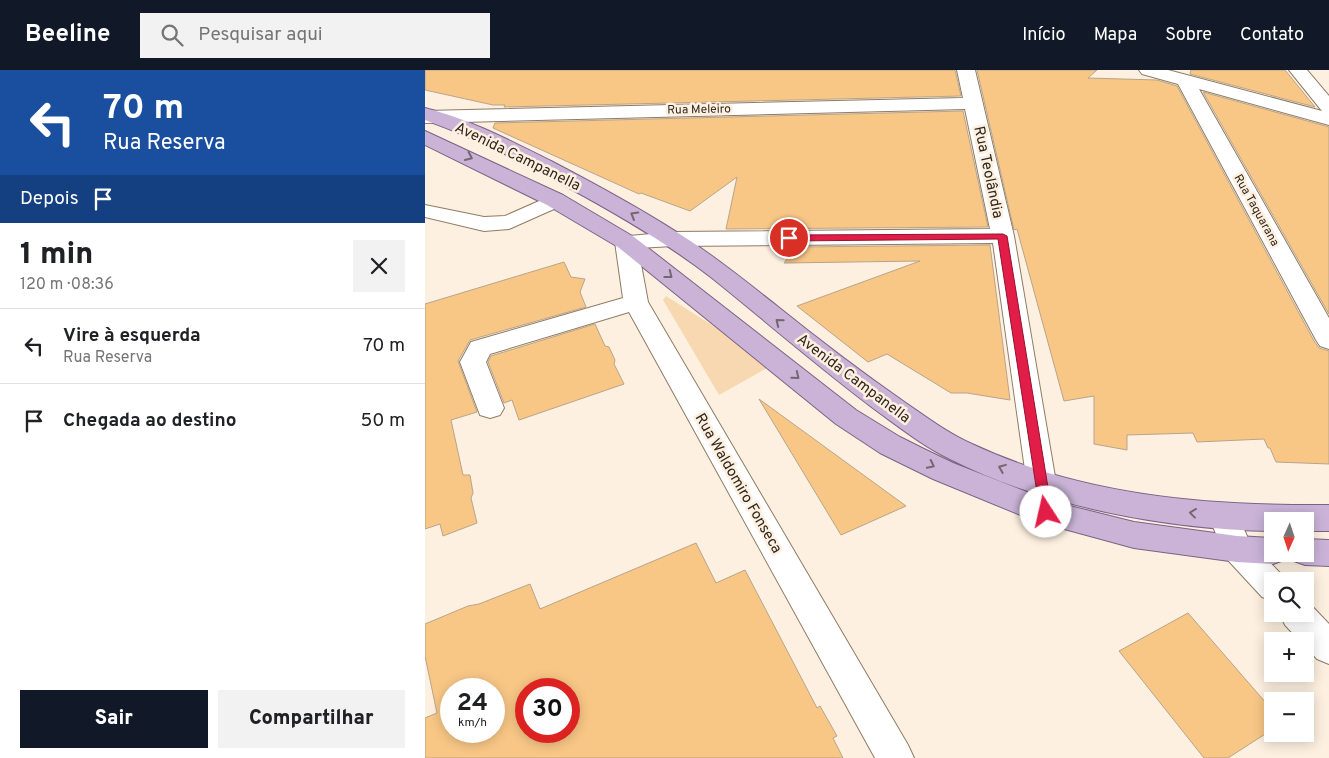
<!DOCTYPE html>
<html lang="pt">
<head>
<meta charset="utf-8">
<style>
	:root { --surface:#fff; --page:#f2f2f2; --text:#202124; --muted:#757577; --line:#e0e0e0; --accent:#111827 }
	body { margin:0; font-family:Overpass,sans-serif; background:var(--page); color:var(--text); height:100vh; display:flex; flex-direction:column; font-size:19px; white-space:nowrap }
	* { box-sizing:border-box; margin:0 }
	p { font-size:16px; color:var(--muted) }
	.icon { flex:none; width:28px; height:28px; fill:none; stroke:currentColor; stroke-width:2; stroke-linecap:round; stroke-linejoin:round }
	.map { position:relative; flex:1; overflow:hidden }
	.panel { display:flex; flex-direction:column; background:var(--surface); width:425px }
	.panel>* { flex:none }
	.hud { background:#1a4fa0; color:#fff; overflow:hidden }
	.needle { width:32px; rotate:183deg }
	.tools { position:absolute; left:839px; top:442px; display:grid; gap:10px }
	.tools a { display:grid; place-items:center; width:50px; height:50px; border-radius:0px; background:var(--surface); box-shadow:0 2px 12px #0003; font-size:25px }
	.speed { position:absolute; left:15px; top:608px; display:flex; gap:10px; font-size:25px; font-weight:700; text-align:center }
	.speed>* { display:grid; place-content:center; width:65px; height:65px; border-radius:50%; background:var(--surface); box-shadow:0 2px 12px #0003; line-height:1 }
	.speed small { font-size:12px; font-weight:400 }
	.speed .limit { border:8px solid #d22; background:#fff; color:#111 }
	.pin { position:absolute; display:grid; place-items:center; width:42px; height:42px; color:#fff; margin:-21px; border:2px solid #fff; border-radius:50%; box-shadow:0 1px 5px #0007 }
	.me { position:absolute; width:55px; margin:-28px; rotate:350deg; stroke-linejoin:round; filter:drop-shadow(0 0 4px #0008) }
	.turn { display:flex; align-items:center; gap:18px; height:105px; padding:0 20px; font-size:22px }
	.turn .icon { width:65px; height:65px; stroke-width:2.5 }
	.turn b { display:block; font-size:35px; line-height:42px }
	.then { display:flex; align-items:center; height:48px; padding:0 20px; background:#0003; gap:10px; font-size:19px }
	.round { display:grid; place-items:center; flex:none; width:52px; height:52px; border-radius:0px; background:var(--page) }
	.headline { display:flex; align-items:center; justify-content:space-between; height:85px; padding:0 20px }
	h1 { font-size:30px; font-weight:800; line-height:38px }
	.button { display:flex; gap:10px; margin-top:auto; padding:10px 20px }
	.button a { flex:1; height:58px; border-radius:0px; background:var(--accent); color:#fff; font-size:20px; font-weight:800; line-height:58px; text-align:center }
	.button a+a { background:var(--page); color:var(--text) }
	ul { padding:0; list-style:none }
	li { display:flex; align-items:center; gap:15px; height:75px; padding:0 20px; border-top:1px solid var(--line) }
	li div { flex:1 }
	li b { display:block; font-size:19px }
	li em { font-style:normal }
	header { display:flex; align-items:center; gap:30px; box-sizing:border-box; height:70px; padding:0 25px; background:var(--accent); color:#fff }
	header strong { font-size:24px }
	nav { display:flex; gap:28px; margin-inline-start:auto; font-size:18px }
	.search { width:350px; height:45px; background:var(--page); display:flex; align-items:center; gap:12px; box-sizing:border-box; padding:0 18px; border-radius:0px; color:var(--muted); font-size:19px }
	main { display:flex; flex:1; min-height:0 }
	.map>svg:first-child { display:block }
	.green { fill:#f8d8b0 }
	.building { fill:#f8c786; stroke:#b8a48a; fill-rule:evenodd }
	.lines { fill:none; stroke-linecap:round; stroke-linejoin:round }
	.minor-casing { stroke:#8f7c63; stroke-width:2 }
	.major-casing { stroke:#7c6285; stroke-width:2 }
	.minor { fill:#fff; fill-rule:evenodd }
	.major { fill:#cab3d7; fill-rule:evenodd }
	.oneway { stroke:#756671 }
	.route { fill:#e11d48; stroke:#92132f }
	.labels { text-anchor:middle; stroke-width:5; stroke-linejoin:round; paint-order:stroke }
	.far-street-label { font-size:12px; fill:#2f271d; stroke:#fdf0e0 }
	.street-label { font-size:15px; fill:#2f271d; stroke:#fdf0e0 }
</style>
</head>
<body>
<header>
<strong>Beeline</strong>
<div class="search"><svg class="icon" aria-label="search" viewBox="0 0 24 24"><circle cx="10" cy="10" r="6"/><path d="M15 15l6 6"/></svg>Pesquisar aqui</div>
<nav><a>Início</a><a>Mapa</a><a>Sobre</a><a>Contato</a></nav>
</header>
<main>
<section class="panel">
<div class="hud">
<div class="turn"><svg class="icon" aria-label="left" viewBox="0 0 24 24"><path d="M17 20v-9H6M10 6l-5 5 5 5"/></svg><div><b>70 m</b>Rua Reserva</div></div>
<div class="then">Depois<svg class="icon" aria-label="arrive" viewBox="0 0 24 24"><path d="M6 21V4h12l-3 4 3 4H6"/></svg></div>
</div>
<div class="headline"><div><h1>1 min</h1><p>120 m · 08:36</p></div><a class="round"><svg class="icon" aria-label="close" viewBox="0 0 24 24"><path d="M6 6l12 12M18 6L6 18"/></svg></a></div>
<ul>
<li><svg class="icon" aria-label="left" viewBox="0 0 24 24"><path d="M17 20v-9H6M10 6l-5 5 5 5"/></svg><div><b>Vire à esquerda</b><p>Rua Reserva</p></div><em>70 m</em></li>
<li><svg class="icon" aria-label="arrive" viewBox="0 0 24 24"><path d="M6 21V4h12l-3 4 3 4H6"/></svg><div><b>Chegada ao destino</b></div><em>50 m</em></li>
</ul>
<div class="button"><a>Sair</a><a>Compartilhar</a></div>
</section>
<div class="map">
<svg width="904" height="688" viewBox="0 0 904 688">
	<rect width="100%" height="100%" fill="#fdf0e0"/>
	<path class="green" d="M241,226L349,294L294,325L238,230Z"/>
	<path class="building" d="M0,0H530L536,26L79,37L80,35H68L0,20Z
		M552,0H672L663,8L732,10L752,16L889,271L894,278L904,281V394L851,392L845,378H843L839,369L772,372L768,363L702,365V380L669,374V326L639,331L592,159L589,160Z
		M766,0H860L890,37L765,4Z
		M778,22L904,57V244Z
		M538,41L563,157L301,159L312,107L265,141L216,123L214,124L68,58L70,53Z
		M565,175L585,330L542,323H526L462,284L443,292L372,236L495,191L359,193L371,177Z
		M139,192L146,207L160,209L155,222L161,237L45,270L33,291L52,342L26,350L38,405H45L48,423L46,428L52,453L18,466L15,454L0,459V234Z
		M170,254L180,276L184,277L190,290L189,294L199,314L94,350L87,330L79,333L63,292L66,286Z
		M334,329L481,436L416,465Z
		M271,473L291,513L320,500L392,638L395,636L412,666L408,668L418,688H0V648L12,643L0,586V554L43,536L54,534L105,514L115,539ZM26,619H69V661H26ZM101,619H144V661H101Z
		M763,543L848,641V659L803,688H779L694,581Z"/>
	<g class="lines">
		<defs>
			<path id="minor" d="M532,0H550L589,166L636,442L632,451L621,454L610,451L606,442L568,173L248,176L213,178L223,232L483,675L489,688H450L204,242L65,284L61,292L79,338L75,345L65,348L55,345L35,292L46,272L198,228L190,172L193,167L248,162L565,159L540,39L0,53V41L538,28Z
				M714,0H743L897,41L864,0H882L904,26V55L774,19L904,248V279L895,276L891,270L753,14L717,4Z
				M130,124L138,125L141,130L138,135L84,159L59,161L0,147V135L59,147L80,146Z
				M799,434L810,438L824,471L859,507L862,511H848V531L837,527L801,488L784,447L788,438Z
				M880,532L884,533L904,554V594L892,589L880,576V571H875L860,555L855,544H880Z"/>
			<path id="major" d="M0,38C44,49 86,71 126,91C174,116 222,142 267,172C297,192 324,214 352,236C393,269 435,301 478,331C500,346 522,363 547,374C658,426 783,436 904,435V461H880V451H848V461C744,460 617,436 525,389C500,377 478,360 456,344C398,301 343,253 287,208C242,173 194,145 144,118C98,92 50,68 0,50Z
				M0,61L138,125L209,167L431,340L475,367L497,378L528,393L625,431L709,452L812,466L848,468V484H862L859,490L848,494L812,492L709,478L610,451L508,409L455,383L411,354L193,177L122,135L0,75Z
				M880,469L904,470V496L880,495L869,491L865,484H880Z"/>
		</defs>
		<use href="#minor" class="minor-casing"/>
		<use href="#major" class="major-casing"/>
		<use href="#minor" class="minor"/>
		<use href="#major" class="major"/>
	</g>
	<defs><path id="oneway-chevron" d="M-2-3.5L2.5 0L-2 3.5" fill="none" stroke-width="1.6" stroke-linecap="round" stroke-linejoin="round" transform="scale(1.25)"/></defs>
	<g class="oneway">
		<use href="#oneway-chevron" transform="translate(44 87) rotate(25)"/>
		<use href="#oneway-chevron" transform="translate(209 145) rotate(-150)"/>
		<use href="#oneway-chevron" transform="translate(244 205) rotate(38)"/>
		<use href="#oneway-chevron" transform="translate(354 252) rotate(-141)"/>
		<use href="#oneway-chevron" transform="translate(371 306) rotate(39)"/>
		<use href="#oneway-chevron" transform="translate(506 395) rotate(26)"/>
		<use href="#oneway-chevron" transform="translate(577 398) rotate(-158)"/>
		<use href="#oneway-chevron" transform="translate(768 443) rotate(-173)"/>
	</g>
	<path class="route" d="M578,164L582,166L627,442L626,446L621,447L617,446L615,442L573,169L364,171L359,168L364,165Z"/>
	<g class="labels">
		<g class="far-street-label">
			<text transform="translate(274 39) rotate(-1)" y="4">Rua Meleiro</text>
			<text transform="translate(832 140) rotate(61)" y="4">Rua Taquarana</text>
		</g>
		<g class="street-label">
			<text transform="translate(93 86) rotate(26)" y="5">Avenida Campanella</text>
			<text transform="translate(564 102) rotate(78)" y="5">Rua Teolândia</text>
			<text transform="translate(429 308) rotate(37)" y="5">Avenida Campanella</text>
			<text transform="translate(314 413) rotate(60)" y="5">Rua Waldomiro Fonseca</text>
		</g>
	</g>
</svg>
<div class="tools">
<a><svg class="needle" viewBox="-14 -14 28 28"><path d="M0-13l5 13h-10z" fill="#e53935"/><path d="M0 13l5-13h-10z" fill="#757577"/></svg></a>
<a><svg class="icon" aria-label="search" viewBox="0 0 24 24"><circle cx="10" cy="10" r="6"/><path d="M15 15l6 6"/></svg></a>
<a>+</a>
<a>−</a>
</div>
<div class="speed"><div>24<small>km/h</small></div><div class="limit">30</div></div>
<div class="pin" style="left:364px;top:168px;background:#d93025"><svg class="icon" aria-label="arrive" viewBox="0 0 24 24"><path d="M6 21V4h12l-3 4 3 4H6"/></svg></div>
<svg class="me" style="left:621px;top:442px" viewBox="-20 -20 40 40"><circle r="19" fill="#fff"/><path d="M0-13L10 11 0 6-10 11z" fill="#e11d48"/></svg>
</div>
</main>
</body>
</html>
